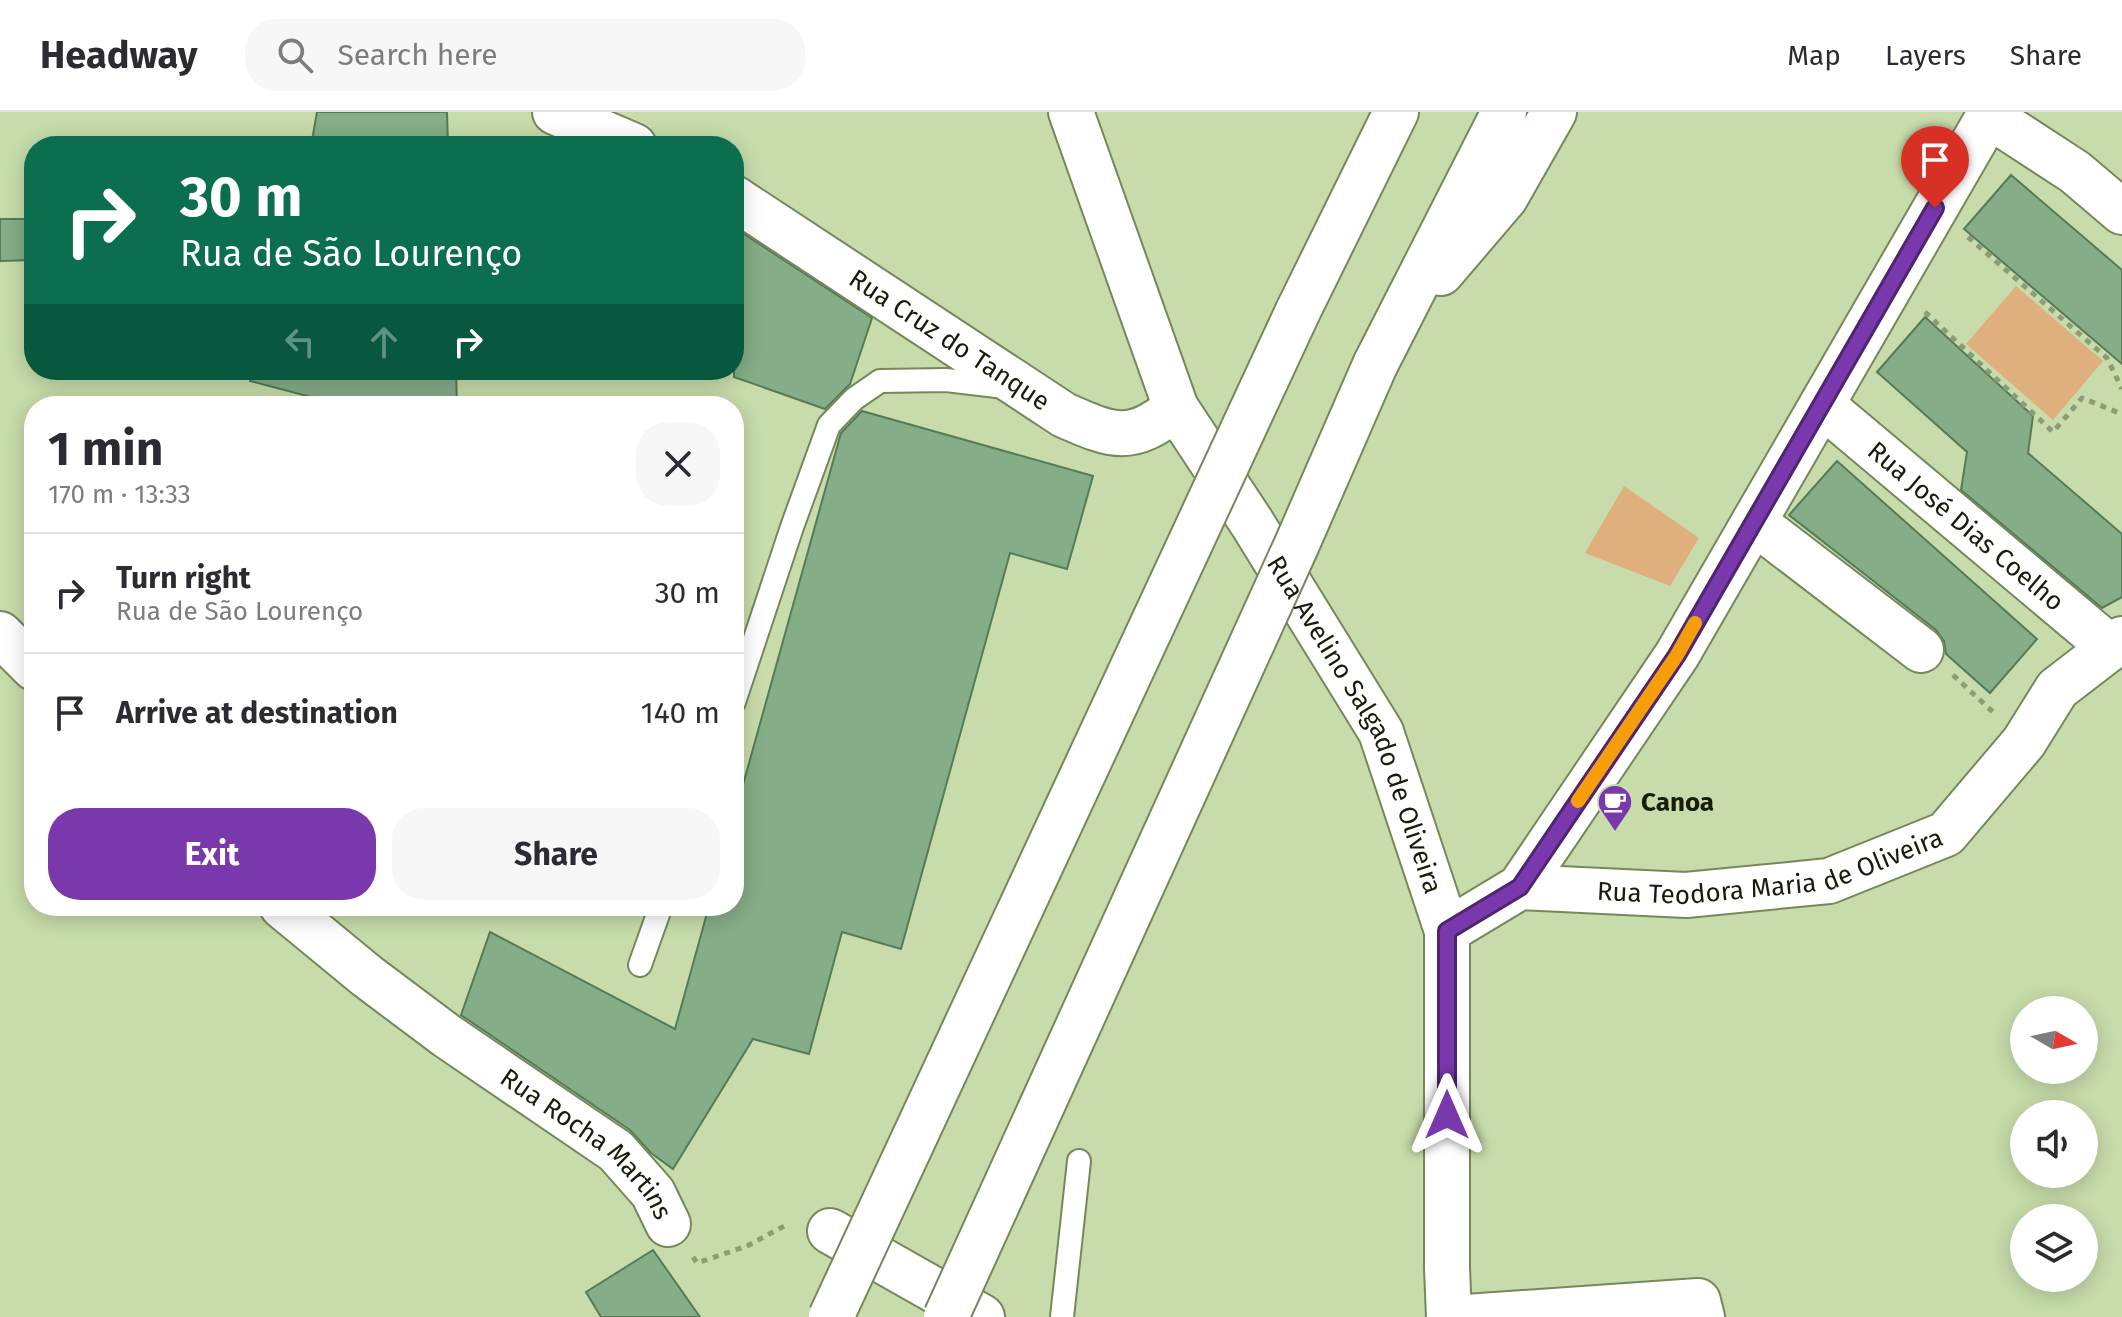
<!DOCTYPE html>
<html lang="en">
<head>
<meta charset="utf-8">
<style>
	:root { --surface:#fff; --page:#f7f7f7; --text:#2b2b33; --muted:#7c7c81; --line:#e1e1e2; --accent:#7939ad }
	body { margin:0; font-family:"Fira Sans",sans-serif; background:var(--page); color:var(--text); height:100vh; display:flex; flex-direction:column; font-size:30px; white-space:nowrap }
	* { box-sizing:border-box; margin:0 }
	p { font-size:26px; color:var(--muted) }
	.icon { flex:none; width:44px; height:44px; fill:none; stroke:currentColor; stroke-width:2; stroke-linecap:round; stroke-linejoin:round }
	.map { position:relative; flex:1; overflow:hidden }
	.sheet { position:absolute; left:24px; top:284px; width:720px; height:520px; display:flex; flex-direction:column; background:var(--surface); border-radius:32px; box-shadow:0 4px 20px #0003 }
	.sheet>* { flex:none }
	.hud { position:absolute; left:24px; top:24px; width:720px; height:244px; border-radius:32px; box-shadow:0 4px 20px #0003; background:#0b6e4f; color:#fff; overflow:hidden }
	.needle { width:52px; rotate:99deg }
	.controls { position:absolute; left:2010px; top:884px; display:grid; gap:16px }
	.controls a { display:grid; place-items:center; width:88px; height:88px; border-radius:50%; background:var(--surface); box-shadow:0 4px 20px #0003; font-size:40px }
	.pin { position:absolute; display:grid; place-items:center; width:68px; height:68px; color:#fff; margin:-82px -34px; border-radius:50% 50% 50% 0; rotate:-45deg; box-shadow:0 0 8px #0007 }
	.pin .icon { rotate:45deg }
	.me { position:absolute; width:88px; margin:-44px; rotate:0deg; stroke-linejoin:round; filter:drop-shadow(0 0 6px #0008) }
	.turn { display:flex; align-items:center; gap:28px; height:168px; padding:0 24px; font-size:36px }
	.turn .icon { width:104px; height:104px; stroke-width:2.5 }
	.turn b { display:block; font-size:56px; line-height:68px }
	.lanes { display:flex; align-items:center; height:76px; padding:0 24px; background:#0003; justify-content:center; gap:40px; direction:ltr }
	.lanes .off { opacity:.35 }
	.round { display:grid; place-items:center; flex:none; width:84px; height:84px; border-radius:32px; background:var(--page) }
	.overview { display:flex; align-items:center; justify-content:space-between; height:136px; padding:0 24px }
	h1 { font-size:48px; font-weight:700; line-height:60px }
	.action { display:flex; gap:16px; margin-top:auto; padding:16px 24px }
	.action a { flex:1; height:92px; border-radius:32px; background:var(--accent); color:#fff; font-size:32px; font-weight:700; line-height:92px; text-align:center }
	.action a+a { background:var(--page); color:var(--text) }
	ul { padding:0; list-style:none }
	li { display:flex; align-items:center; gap:24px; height:120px; padding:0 24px; border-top:2px solid var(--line) }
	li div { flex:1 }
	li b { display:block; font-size:30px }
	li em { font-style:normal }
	header { display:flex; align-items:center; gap:48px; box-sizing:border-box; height:112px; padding:0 40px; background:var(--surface); border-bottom:2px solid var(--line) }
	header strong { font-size:38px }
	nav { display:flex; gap:44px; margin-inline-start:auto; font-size:28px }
	.search { width:560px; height:72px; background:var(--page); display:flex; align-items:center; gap:20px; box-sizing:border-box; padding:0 28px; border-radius:32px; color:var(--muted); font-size:30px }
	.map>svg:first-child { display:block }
	.green { fill:#e0af7e }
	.building { fill:#85ad87; stroke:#557b57; stroke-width:2 }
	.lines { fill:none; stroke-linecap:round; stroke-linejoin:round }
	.lane-casing { stroke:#76885a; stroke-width:26 }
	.street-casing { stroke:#76885a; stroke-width:48 }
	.secondary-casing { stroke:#76885a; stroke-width:48 }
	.highway-casing { stroke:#76885a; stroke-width:48 }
	.path { stroke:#8c9c74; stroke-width:5; stroke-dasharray:6 6; stroke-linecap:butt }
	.lane { stroke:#fff; stroke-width:22 }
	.street { stroke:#fff; stroke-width:44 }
	.secondary { stroke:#fff; stroke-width:44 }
	.highway { stroke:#fff; stroke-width:44 }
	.highway-bridge-casing { stroke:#76885a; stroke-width:48; stroke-linecap:butt }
	.highway-bridge { stroke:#fff; stroke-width:44 }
	.route-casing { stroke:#4f2570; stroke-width:20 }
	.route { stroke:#7939ad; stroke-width:14 }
	.slow { stroke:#f59e0b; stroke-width:14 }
	.labels { text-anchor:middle; stroke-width:6; stroke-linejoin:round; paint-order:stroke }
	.street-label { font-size:26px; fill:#161d0a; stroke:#c7dcaa }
	.poi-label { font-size:26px; font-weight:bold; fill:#161d0a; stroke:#c7dcaa; text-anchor:start }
</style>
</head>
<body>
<header>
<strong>Headway</strong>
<div class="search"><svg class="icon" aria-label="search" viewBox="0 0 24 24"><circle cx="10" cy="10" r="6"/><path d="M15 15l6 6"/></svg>Search here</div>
<nav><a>Map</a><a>Layers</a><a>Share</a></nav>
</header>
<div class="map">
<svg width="2122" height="1205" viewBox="0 0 2122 1205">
	<rect width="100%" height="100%" fill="#c7dcaa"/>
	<path class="green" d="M2016,174L2103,249L2053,308L1966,232Z
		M1624,374L1699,426L1670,474L1585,441Z"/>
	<path class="building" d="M317,0H447L448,34H311Z
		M2011,63L2122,158V252L1964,117Z
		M0,107H34V148L0,149Z
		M741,120L872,206L850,272L825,297L734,265V141Z
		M1925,205L2033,304L2028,341L2122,422V485L2102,496L1961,378L1967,340L1877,260Z
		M251,258H456L457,294H345L250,269Z
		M862,299L1093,364L1067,457L1010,441L901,837L842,820L809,942L753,927L673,1057L651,1041L630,1018L461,903L490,820L675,917L709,794H734V705L839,328L841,321Z
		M1837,349L2037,527L1990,581L1946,542L1944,529L1936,518L1789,403Z
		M653,1138L700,1205H601L586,1180Z"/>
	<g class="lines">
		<defs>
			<path id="lane" d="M734,590L792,415L829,313L854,287L880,269L946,268L1005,275
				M640,853L661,794
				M1062,1205L1079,1049"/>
			<g id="street">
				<path d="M555,0L634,34"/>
				<path d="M1989,4L2075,60L2122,100"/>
				<path id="s1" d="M734,86L1064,303C1114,325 1131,332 1176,296"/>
				<path id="s2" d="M1822,293L2111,536"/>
				<path d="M1754,410L1921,538"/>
				<path d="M0,522L34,556"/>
				<path id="s3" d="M1520,775L1686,783L1829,769L1946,722L2024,630L2057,577L2122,527"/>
				<path id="s4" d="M282,794L367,864L447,924L616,1039L653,1081L668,1112"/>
				<path d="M1447,819L1520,775L1677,543L1991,0"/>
				<path d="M830,1119L982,1205"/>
				<path d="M1466,1205L1698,1189L1702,1205"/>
			</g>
			<g id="secondary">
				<path id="s5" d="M1071,0L1176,296L1252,411L1381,620L1447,819V1156L1449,1205"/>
			</g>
			<path id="highway" d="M1441,161L1505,86L1554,0
				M1298,199L1396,0
				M1375,253L1504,0"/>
		</defs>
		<use href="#lane" class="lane-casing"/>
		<use href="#street" class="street-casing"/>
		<use href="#secondary" class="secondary-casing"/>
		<use href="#highway" class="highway-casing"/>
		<path class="path" d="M1968,125L2107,246L2122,277
			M1925,200L2053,320L2082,286L2122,302
			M1953,563L1993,600
			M693,1145L697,1151L747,1134L788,1112"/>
		<use href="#lane" class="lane"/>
		<use href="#street" class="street"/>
		<use href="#secondary" class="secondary"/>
		<use href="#highway" class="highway"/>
		<defs>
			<path id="highway-bridge" d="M831,1205L1298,199
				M946,1205L1297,432L1375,253"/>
		</defs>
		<use href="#highway-bridge" class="highway-bridge-casing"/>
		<use href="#highway-bridge" class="highway-bridge"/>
	</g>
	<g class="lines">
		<defs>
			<path id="route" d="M1447,1003V819L1520,775L1677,543L1935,96"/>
		</defs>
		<use href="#route" class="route-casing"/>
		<use href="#route" class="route"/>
		<path class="slow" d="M1578,689L1677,543L1695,511"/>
	</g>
	<defs>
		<symbol id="cafe-pin" viewBox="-11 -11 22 30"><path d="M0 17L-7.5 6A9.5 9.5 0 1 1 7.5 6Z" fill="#7939ad" stroke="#c7dcaa"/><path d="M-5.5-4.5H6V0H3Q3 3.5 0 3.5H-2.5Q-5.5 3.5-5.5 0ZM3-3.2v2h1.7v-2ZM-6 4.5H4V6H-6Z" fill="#fff"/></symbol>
	</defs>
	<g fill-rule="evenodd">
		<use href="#cafe-pin" x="1595" y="670" width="40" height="54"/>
	</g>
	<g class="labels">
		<g class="street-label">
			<text dy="9" stroke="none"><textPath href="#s1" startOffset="258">Rua Cruz do Tanque</textPath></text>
			<text dy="9" stroke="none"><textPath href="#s2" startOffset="188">Rua José Dias Coelho</textPath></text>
			<text dy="9" stroke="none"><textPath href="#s5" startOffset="680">Rua Avelino Salgado de Oliveira</textPath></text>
			<text dy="9" stroke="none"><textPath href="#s3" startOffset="254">Rua Teodora Maria de Oliveira</textPath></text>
			<text dy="9" stroke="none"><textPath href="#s4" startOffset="388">Rua Rocha Martins</textPath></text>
		</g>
		<g class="poi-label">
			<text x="1641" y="699">Canoa</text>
		</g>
	</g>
</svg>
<div class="controls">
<a><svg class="needle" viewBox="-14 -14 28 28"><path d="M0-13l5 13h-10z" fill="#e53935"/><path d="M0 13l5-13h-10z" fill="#7c7c81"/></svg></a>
<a><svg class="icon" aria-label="sound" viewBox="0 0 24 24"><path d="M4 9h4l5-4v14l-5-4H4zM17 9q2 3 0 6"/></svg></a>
<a><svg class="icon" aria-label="layers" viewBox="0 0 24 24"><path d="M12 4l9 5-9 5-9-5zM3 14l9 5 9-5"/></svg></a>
</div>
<div class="pin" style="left:1935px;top:96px;background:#d93025"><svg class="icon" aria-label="arrive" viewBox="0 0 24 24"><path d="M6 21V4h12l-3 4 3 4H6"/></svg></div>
<svg class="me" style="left:1447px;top:1003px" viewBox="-20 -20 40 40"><path d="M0-17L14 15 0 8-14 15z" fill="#7939ad" stroke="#fff" stroke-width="4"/></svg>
<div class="hud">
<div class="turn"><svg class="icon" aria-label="right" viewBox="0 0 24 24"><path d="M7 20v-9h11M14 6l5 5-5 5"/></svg><div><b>30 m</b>Rua de São Lourenço</div></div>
<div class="lanes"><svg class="icon off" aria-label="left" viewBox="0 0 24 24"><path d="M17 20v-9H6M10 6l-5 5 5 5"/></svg><svg class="icon off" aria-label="ahead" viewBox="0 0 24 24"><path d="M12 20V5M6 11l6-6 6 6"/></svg><svg class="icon" aria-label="right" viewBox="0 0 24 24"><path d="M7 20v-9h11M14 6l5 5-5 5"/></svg></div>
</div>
<section class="sheet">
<div class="overview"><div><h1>1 min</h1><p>170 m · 13:33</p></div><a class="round"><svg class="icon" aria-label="close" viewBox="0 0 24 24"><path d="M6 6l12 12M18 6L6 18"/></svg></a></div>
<ul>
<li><svg class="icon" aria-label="right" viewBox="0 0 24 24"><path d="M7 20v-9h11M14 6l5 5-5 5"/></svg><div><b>Turn right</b><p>Rua de São Lourenço</p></div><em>30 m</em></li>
<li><svg class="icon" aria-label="arrive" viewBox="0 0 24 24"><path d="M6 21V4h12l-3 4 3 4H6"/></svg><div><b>Arrive at destination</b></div><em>140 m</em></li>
</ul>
<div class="action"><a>Exit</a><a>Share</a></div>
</section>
</div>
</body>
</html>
